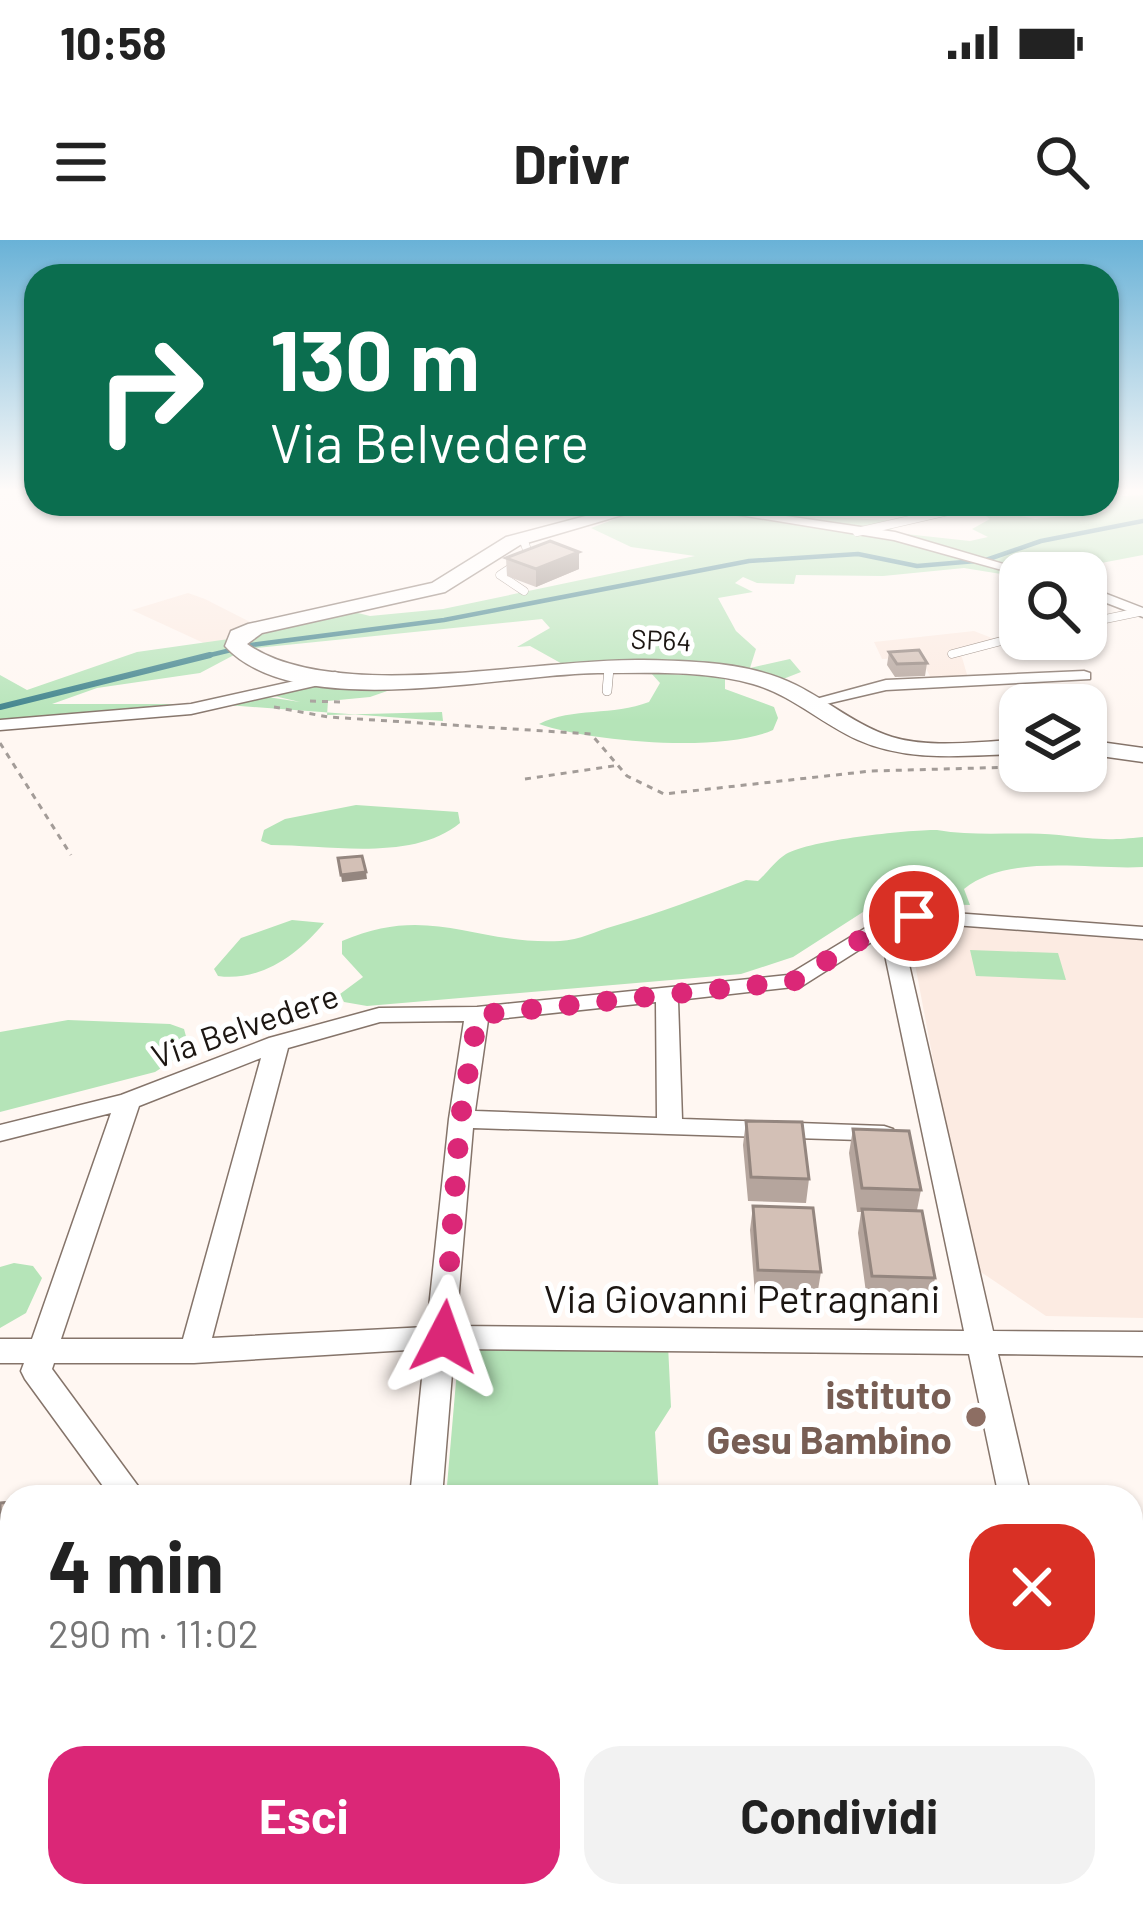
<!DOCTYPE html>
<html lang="it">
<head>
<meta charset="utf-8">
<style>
	:root { --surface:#fff; --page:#f2f2f2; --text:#222; --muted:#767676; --accent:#db2777 }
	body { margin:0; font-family:Barlow,sans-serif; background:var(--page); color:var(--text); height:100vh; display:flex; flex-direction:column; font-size:45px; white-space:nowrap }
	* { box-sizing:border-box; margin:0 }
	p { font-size:39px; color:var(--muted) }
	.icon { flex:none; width:66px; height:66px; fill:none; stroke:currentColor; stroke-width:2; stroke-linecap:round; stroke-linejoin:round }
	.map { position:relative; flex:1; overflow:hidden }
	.details { position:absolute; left:0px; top:1245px; width:1143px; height:423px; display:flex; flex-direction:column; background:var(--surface); border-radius:36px 36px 0 0; box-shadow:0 3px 9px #0004 }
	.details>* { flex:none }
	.banner { position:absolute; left:24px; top:24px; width:1095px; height:252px; border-radius:36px; box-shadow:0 3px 9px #0004; background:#0b6e4f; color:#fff; overflow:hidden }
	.buttons { position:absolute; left:999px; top:312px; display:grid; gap:24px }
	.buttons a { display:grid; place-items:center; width:108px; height:108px; border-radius:24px; background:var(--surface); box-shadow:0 3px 9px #0004; font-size:60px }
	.pin { position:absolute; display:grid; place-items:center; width:102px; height:102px; color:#fff; margin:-51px; border:6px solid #fff; border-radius:50%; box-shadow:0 3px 12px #0007 }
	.me { position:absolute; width:132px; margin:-66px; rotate:4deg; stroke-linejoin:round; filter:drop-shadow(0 0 9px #0008) }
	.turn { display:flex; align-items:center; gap:42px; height:252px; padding:0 48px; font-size:54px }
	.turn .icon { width:156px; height:156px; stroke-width:2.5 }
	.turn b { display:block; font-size:84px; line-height:102px }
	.round { display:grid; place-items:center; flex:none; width:126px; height:126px; border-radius:36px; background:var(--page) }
	.overview { display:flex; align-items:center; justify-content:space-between; height:204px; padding:0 48px }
	h1 { font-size:72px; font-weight:700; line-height:90px }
	.action { display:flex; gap:24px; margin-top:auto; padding:24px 48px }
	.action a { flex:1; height:138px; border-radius:36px; background:var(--accent); color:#fff; font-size:48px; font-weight:700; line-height:138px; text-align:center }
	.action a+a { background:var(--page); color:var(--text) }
	.status { display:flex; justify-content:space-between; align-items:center; height:84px; padding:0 60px; background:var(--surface); direction:ltr }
	.status svg { height:33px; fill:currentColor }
	header { display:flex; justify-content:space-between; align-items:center; height:156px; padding:0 48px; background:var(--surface); font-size:54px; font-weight:700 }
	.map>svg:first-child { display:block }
	.built { fill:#fcebe2 }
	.green { fill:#b5e4b8 }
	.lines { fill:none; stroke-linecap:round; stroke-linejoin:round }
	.stream-far1 { stroke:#3c818a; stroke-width:4.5 }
	.stream { stroke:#3c818a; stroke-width:6 }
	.lane-far1-casing { stroke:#85746a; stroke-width:9 }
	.lane-casing { stroke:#85746a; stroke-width:10 }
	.street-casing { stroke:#85746a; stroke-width:3 }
	.secondary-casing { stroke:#85746a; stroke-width:3 }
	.path-far1 { stroke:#a39c98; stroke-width:3; stroke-dasharray:6 6; stroke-linecap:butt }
	.path { stroke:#a39c98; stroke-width:6; stroke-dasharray:10 10; stroke-linecap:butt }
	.lane-far1 { stroke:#fff; stroke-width:8 }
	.lane { stroke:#fff; stroke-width:9 }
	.street { fill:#fff; fill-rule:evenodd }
	.secondary { fill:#fff; fill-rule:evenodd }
	.wall { fill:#b5a59d }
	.shaded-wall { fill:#94867f }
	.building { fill:#d3c0b6; stroke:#94867f; stroke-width:3 }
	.route { stroke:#db2777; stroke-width:21; stroke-dasharray:0 37.8 }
	.education-dot { fill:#8d6e63; stroke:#fff; stroke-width:4.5 }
	.labels { text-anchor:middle; stroke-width:10; stroke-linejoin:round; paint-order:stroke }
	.far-street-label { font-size:27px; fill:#1c1612; stroke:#fff }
	.street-label { font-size:33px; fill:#1c1612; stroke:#fff }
	.near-street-label { font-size:39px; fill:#1c1612; stroke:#fff }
	.near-education-label { font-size:39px; font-weight:bold; fill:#785e54; stroke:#fff; text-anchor:end }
</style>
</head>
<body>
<div class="status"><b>10:58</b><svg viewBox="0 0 49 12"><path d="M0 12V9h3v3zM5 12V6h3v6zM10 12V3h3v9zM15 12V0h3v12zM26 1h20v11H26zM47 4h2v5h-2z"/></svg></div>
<header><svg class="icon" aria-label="menu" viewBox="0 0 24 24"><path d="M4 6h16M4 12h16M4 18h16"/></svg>Drivr<svg class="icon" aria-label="search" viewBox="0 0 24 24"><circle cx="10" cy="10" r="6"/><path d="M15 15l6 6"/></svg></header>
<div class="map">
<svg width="1143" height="1666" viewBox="0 0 1143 1666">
	<rect width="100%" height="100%" fill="#fff7f2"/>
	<path class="built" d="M188,353L205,359L254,384L223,404L208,405L132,370Z
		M974,391L997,400L961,414L968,438L932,440L920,417L882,419L874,402Z
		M922,680L1143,699V1078L1046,1076L972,1026L908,687Z"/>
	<path class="green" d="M1143,255V315L1070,329L1074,333L1020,337L964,328L883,336L796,335L794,344L757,343L743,337L735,343L753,352L718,358L736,391L756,409L750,428L790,419L801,432L778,441L760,434L566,426L530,406L517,407L550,388L542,379L247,409L245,399L350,371L370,376L443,369L695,316L631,307L591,288L655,264H701L706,271L886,280L897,286L887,292L970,301L988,297L972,289L990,279L974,267L978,266L1035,279L1105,272L1110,269L1107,257Z
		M229,399L234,415L200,433L97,448L52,464H206L0,484V435L27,450L137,412Z
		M651,433L725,437V449L774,467L778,478L773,490C722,513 592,502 539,484C573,467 613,476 649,462L660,443Z
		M337,439L393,449L370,457L328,461L327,475L442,472L443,481L227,465L261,456L300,462L270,455Z
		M356,565L458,572L460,583C413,622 328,605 271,605L261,601L264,590L285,579Z
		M937,590C978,597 1018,591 1059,595C1096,599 1106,601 1143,597V627C1089,630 1008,613 964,649L970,665L899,663L863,672L793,717L741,734L367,766L344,762L340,754L363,737L342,714V701C430,663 474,705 560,701C580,700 596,691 614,686C659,673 702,657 746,640L758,641C767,633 775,621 786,614C811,600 905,590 937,590Z
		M292,680L324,683C298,715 260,742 218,736L214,729L241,698Z
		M970,710L1058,713L1066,740L976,736Z
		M68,780L170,784L184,789L187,800L197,805L155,832L0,872V792Z
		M14,1023L33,1026L42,1038L26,1073L0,1088V1027Z
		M668,1105L671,1167L655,1192L659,1257H446L459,1107Z"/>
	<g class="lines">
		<path class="stream-far1" d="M986,320L1041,301L1143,281
			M251,405L444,380L749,321L858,314L917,326L976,321
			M198,418L231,410"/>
		<path class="stream" d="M0,467L210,415"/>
		<defs>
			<path id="lane-far1" d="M857,292L979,264
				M523,298L529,316L500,335L524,351
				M1086,383L1139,372
				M952,414L1020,396"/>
			<path id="lane" d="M607,451L609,428"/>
			<path id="street" d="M672,264H704L895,292L1034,333L1020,335L894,300Z
				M1086,346L1143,368V377L1086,355Z
				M1084,431L1090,433V439L886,450L809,468L801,463L886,440Z
				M335,432L341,434V440L191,474L0,490V480L191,464Z
				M913,670L1143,687V699L913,682L900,685L993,1091L1143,1092V1116L998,1114L1031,1257H999L969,1114L454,1109L442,1257H410L425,1109L194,1123H54L52,1129L146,1257H111L25,1139L21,1131L24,1123H0V1099H32L111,873L0,901V885L121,855L269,798L379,768L477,767L788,735L882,678ZM881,696L964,1091L456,1086L473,888L893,901L897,895L893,889L884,886L682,879L678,760L802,746ZM656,762L657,878L475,871L488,780ZM464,781L449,879L427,1087L212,1098L288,808L380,782ZM261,818L183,1099H61L139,866Z
				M12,1566V1604L0,1606V1568Z
				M358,1656H398L396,1666H356Z
				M665,1656H705V1666H665Z
				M1068,1656H1108L1110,1666H1070Z"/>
			<path id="secondary" d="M631,264H660L520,305L445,352L262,393L247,404C334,465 535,418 643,420C694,421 749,422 796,445C828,461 857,486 892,497C932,509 979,501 1020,500V514C965,515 909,523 858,500C822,484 792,455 753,444C704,430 649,433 598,433C502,434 296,484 225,406L231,391L248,384L432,343L506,297Z
				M1086,500L1143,508V522L1086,514Z"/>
		</defs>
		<use href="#lane-far1" class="lane-far1-casing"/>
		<use href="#lane" class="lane-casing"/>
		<use href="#street" class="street-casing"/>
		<use href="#secondary" class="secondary-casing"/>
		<path class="path-far1" d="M310,461L340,462
			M274,467L328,477L591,494L627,536L664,554L871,531L1015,527
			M0,503L71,615
			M525,539L620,525"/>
		<path class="path" d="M1008,1656L1010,1666"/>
		<use href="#lane-far1" class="lane-far1"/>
		<use href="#lane" class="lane"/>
		<use href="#street" class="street"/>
		<use href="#secondary" class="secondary"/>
	</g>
	<path class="wall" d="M579,312V329L536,347L507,336L506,318Z
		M889,412L927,423L925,436L895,437L887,425Z
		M746,881L809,939L806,963L748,961L743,905Z
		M853,889L921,950L917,970L935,1038L930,1062L867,1060L858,993L861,972H857L849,913Z
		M753,966L821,1032L817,1056L755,1055L750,990Z
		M12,1262V1459L0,1460V1263Z"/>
	<path class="shaded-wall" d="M579,312V329L536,347V329Z
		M366,632L367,639L342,642L341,635Z"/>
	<path class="building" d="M550,301L579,312L536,329L506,318Z
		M919,410L927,423L897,424L889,412Z
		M362,616L366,632L341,635L338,618Z
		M746,881L802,882L809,939L751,937Z
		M853,889L909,891L921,950L862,948Z
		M753,966L813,968L821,1032L758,1030Z
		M862,969L922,971L935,1038L872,1036Z
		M12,1262V1413L0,1415V1263Z"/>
	<linearGradient id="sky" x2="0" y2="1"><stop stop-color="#69b2d7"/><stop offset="0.52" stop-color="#fffbf9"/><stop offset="1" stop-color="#fffbf9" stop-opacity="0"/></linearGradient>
	<rect width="1143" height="481" fill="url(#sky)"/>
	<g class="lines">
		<path class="route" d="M444,1097L460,880L478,775L794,741L889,682L914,676"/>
	</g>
	<circle class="education-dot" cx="976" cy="1177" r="12"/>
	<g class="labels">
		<g class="far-street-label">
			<text transform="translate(661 401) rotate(3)" y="9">SP64</text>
		</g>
		<g class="street-label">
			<text transform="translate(245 786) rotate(-19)" y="12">Via Belvedere</text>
		</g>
		<g class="near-street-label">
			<text x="742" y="1073">Via Giovanni Petragnani</text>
		</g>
		<g class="near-education-label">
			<text x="952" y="1169">istituto<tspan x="952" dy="45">Gesu Bambino</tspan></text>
		</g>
	</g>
</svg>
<div class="buttons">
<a><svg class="icon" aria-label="search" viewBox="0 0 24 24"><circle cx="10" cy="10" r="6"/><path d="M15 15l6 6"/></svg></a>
<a><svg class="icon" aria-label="layers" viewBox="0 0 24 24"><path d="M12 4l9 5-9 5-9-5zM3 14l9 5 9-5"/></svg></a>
</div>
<div class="pin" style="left:914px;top:676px;background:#d93025"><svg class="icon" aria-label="arrive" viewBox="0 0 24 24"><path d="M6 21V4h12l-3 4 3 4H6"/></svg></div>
<svg class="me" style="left:444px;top:1097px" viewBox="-20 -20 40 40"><path d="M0-17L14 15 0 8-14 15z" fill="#db2777" stroke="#fff" stroke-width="4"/></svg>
<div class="banner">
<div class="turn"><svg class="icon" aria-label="right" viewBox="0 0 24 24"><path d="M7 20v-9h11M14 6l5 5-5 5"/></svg><div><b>130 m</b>Via Belvedere</div></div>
</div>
<section class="details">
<div class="overview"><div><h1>4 min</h1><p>290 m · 11:02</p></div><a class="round" style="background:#d93025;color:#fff"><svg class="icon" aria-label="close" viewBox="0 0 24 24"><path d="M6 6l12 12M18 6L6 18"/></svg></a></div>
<div class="action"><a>Esci</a><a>Condividi</a></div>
</section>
</div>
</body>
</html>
